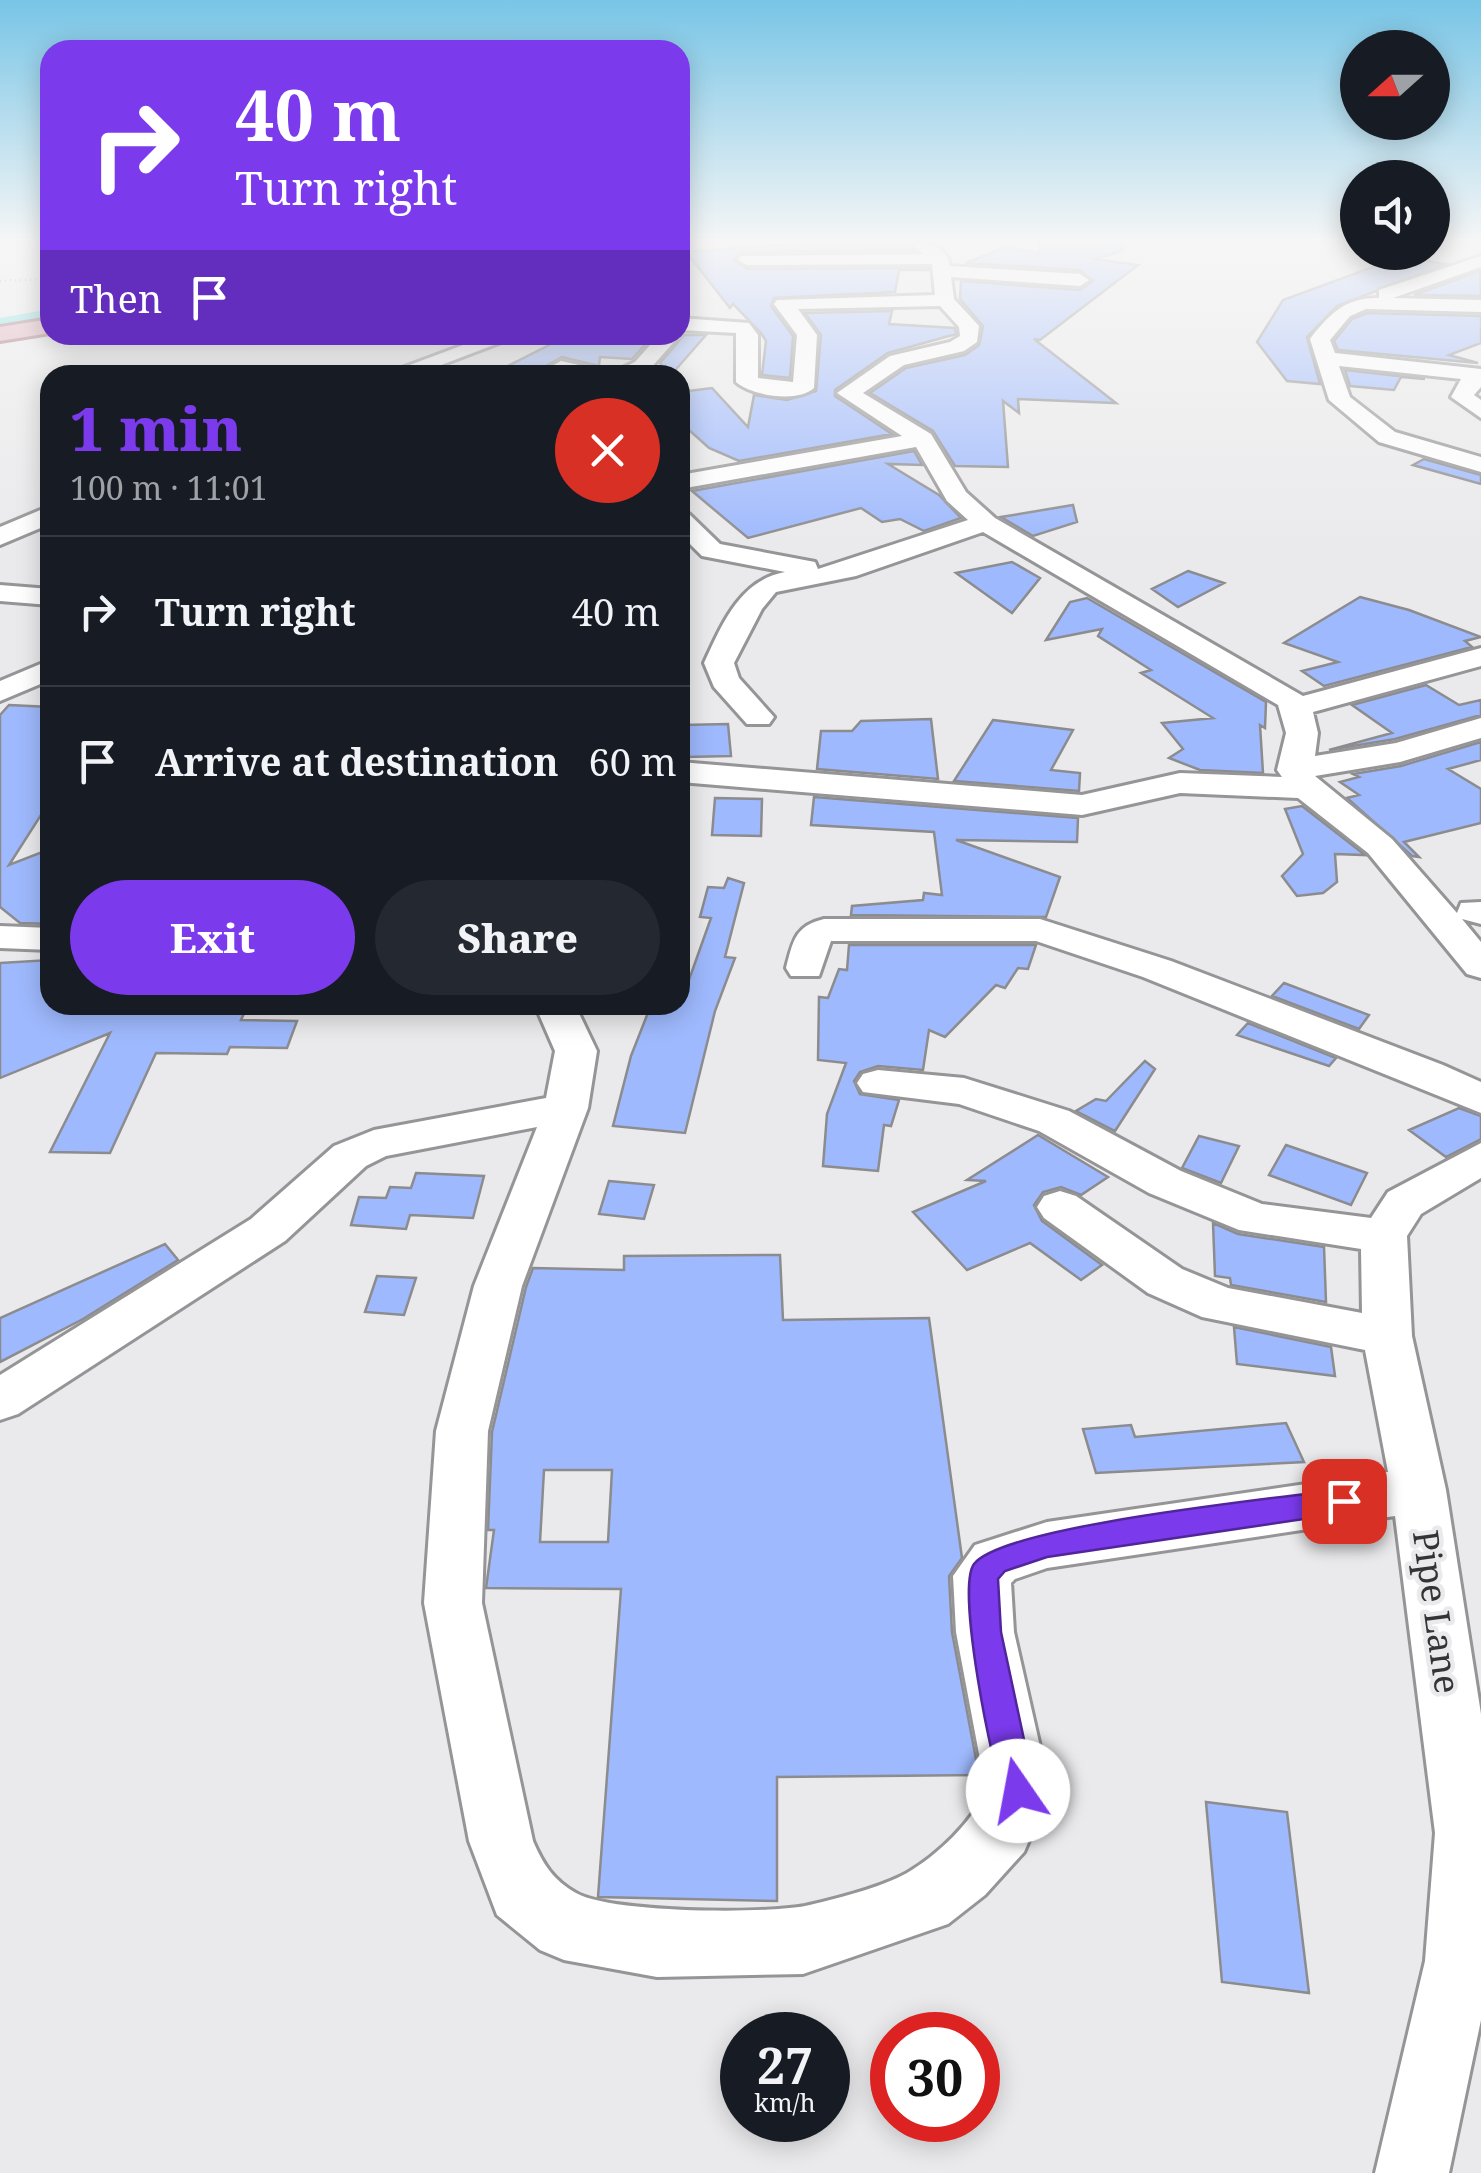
<!DOCTYPE html>
<html lang="en">
<head>
<meta charset="utf-8">
<style>
	:root { --surface:#171b24; --page:#242831; --text:#f1f3f6; --muted:#9ea1a6; --line:#363941; --accent:#7c3aed }
	body { margin:0; font-family:"Noto Serif",serif; background:var(--page); color:var(--text); height:100vh; display:flex; flex-direction:column; font-size:38px; white-space:nowrap }
	* { box-sizing:border-box; margin:0 }
	p { font-size:32px; color:var(--muted) }
	.icon { flex:none; width:55px; height:55px; fill:none; stroke:currentColor; stroke-width:2; stroke-linecap:round; stroke-linejoin:round }
	.map { position:relative; flex:1; overflow:hidden }
	.panel { position:absolute; left:40px; top:365px; width:650px; height:650px; display:flex; flex-direction:column; background:var(--surface); border-radius:30px; box-shadow:0 5px 25px #0003 }
	.panel>* { flex:none }
	.hud { position:absolute; left:40px; top:40px; width:650px; height:305px; border-radius:30px; box-shadow:0 5px 25px #0003; background:#7c3aed; color:#fff; overflow:hidden }
	.needle { width:65px; rotate:249deg }
	.tools { position:absolute; left:1340px; top:30px; display:grid; gap:20px }
	.tools a { display:grid; place-items:center; width:110px; height:110px; border-radius:50%; background:var(--surface); box-shadow:0 5px 25px #0003; font-size:50px }
	.speed { position:absolute; left:720px; top:2012px; display:flex; gap:20px; font-size:50px; font-weight:700; text-align:center }
	.speed>* { display:grid; place-content:center; width:130px; height:130px; border-radius:50%; background:var(--surface); box-shadow:0 5px 25px #0003; line-height:1 }
	.speed small { font-size:25px; font-weight:400 }
	.speed .limit { border:15px solid #d22; background:#fff; color:#111 }
	.pin { position:absolute; display:grid; place-items:center; width:85px; height:85px; color:#fff; margin:-42px; border-radius:20px; box-shadow:0 5px 15px #0006 }
	.me { position:absolute; width:110px; margin:-55px; rotate:348deg; stroke-linejoin:round; filter:drop-shadow(0 0 8px #0008) }
	.turn { display:flex; align-items:center; gap:35px; height:210px; padding:0 30px; font-size:45px }
	.turn .icon { width:130px; height:130px; stroke-width:2.5 }
	.turn b { display:block; font-size:70px; line-height:85px }
	.then { display:flex; align-items:center; height:95px; padding:0 30px; background:#0003; gap:20px; font-size:38px }
	.round { display:grid; place-items:center; flex:none; width:105px; height:105px; border-radius:52px; background:var(--page) }
	.summary { display:flex; align-items:center; justify-content:space-between; height:170px; padding:0 30px }
	h1 { font-size:60px; font-weight:800; line-height:75px; color:var(--accent) }
	.button { display:flex; gap:20px; margin-top:auto; padding:20px 30px }
	.button a { flex:1; height:115px; border-radius:60px; background:var(--accent); color:#fff; font-size:40px; font-weight:800; line-height:115px; text-align:center }
	.button a+a { background:var(--page); color:var(--text) }
	ul { padding:0; list-style:none }
	li { display:flex; align-items:center; gap:30px; height:150px; padding:0 30px; border-top:2px solid var(--line) }
	li div { flex:1 }
	li b { display:block; font-size:38px }
	li em { font-style:normal }
	.map>svg:first-child { display:block }
	.lines { fill:none; stroke-linecap:round; stroke-linejoin:round }
	.canal { fill:#70dfe2; fill-rule:evenodd }
	.building { fill:#9eb9fd; stroke:#8c8c8e; stroke-width:2.5; fill-rule:evenodd }
	.minor-casing { stroke:#959597; stroke-width:6 }
	.major-casing { stroke:#925361; stroke-width:6 }
	.path { stroke:#89898a; stroke-width:2.5; stroke-dasharray:1 4; stroke-linecap:butt }
	.minor { fill:#fff; fill-rule:evenodd }
	.major { fill:#dca2af; fill-rule:evenodd }
	.route { fill:#7c3aed; stroke:#51269a; stroke-width:2.5 }
	.labels { text-anchor:middle; stroke-width:9; stroke-linejoin:round; paint-order:stroke }
	.near-street-label { font-size:35px; fill:#343435; stroke:#eaeaec }
</style>
</head>
<body>
<div class="map">
<svg width="1481" height="2173" viewBox="0 0 1481 2173">
	<rect width="100%" height="100%" fill="#eaeaec"/>
	<g class="lines">
		<path class="canal" d="M50,309V319L0,328V318Z"/>
	</g>
	<path class="building" d="M804,243H908L914,250L741,252L734,261L747,269L929,268V270H899L895,292L774,298L771,306L793,336L790,378L762,375L766,341L761,333L733,304L730,308L686,252Z
		M1040,243H1121L1122,251L1094,259L1138,265L1040,340L1034,339L1116,403L1018,399L1019,413L1003,401L1008,467L955,466L933,431L870,393L906,368L965,355L979,345L983,326L960,299L961,281L1080,290L1093,281L1080,270L966,263L1005,247L1039,253Z
		M1400,257L1446,264L1337,306L1307,337L1320,384L1287,381L1257,342L1283,300Z
		M1480,271L1481,296L1414,295Z
		M892,311L889,324L955,328L956,334L888,353L835,390V396L892,434L739,461L709,448L680,422V392L712,388L748,427L754,395L787,400L816,391L821,335L805,313Z
		M1367,313L1481,316V343L1449,355L1478,363L1338,350L1334,341L1352,319Z
		M569,335H654L632,359L600,357L599,366L562,357L546,366L557,375H490Z
		M684,335H706L671,375L660,363Z
		M1345,370L1425,379L1401,377L1394,390L1350,386Z
		M914,451L922,465L888,464L939,495L961,518L924,531L900,519L882,522L861,508L748,538L692,491Z
		M1424,459L1481,475V484L1413,465Z
		M1073,505L1077,522L1033,536L1001,517Z
		M1012,562L1040,578L1012,613L956,573Z
		M1188,571L1224,583L1178,607L1152,589Z
		M1360,597L1409,610L1481,637L1465,641L1472,647L1324,686L1302,671L1338,662L1284,643Z
		M1087,598L1266,702L1265,728L1260,725L1263,773L1200,770L1169,758L1183,749L1162,723L1213,718L1141,673L1151,670L1098,636L1102,629L1046,640L1070,602Z
		M1426,685L1459,705L1481,700V715L1395,739L1329,750L1392,733L1352,705Z
		M9,705L50,707V801L9,865L50,849V924L20,923L0,907V715Z
		M931,719L938,779L817,769L821,731H852L861,721Z
		M993,720L1073,730L1051,770L1080,773L1079,791L954,781Z
		M728,724L731,756L685,757L683,725Z
		M1481,742V760L1448,769L1481,789V823L1404,842L1419,857L1412,856L1347,798L1359,795L1340,782L1359,777L1353,774L1401,766Z
		M814,797L1078,818L1077,842L956,840L1060,877L1046,917L851,915L852,906L923,900L924,893L942,895L934,832L811,825Z
		M715,798L762,799L761,836L712,835Z
		M1302,806L1365,855L1335,854L1337,882L1323,893L1297,896L1282,876L1303,854L1285,809Z
		M728,878L744,883L725,957L735,958L715,1011L685,1133L613,1126L631,1056L651,1005H680L711,918L700,917L708,887L724,888Z
		M849,945H1036L1028,969L1018,968L1005,988L996,985L945,1037L929,1030L923,1070L878,1066L860,1072L854,1081L860,1094L899,1100L891,1126L884,1125L878,1171L823,1166L827,1114L846,1063L818,1060L819,997L828,998L839,969L847,970Z
		M50,960V1005H248L241,1020L297,1021L287,1048L230,1047L227,1054L156,1053L110,1153L50,1152L110,1033L0,1078V963Z
		M1284,983L1369,1015L1359,1029L1272,996Z
		M1248,1023L1336,1058L1329,1066L1237,1035Z
		M1145,1061L1155,1069L1115,1131L1076,1111L1096,1099L1106,1101Z
		M1459,1108L1481,1116V1139L1446,1157L1409,1130Z
		M1038,1135L1108,1177L1081,1195L1061,1187L1043,1192L1034,1205L1042,1221L1102,1265L1081,1280L1030,1243L967,1270L913,1212L986,1181L967,1180Z
		M1199,1136L1239,1146L1221,1183L1182,1168Z
		M1286,1145L1367,1173L1351,1205L1269,1175Z
		M416,1173L484,1176L473,1218L410,1215L406,1229L351,1225L359,1197L386,1198L390,1187L411,1188Z
		M609,1181L654,1185L644,1219L599,1214Z
		M1213,1223L1238,1234L1324,1247L1326,1302L1231,1285L1230,1278L1215,1276Z
		M165,1244L178,1260L83,1319L0,1362V1318Z
		M780,1255L783,1320L929,1318L962,1558L949,1576L952,1632L979,1775L777,1777V1901L598,1897L621,1589L486,1588L494,1530H488L492,1432L526,1287L533,1268L624,1270V1256ZM544,1470H612L608,1542H540Z
		M377,1276L416,1278L404,1315L365,1312Z
		M1234,1327L1331,1347L1335,1376L1237,1364Z
		M1286,1423L1304,1462L1096,1473L1083,1429L1131,1425L1135,1437Z
		M1206,1802L1287,1812L1309,1993L1222,1982Z"/>
	<g class="lines">
		<defs>
			<path id="minor" d="M912,243C928,243 947,246 950,266L1080,274L1089,280L1080,286L951,277L954,299L979,326L977,342L964,351L904,365L863,393L931,434L966,492L995,518L1303,696L1481,648V666L1313,712L1318,733L1315,756L1396,743L1481,718V738L1400,762L1315,776L1392,839L1457,913L1461,903L1481,902V924L1462,919L1481,942V978L1467,974L1368,853L1298,798L1180,793L1082,815L680,782V762L1082,795L1180,773L1282,777L1277,770L1286,733L1278,705L983,532L856,576L776,592L762,609L734,663L739,678L774,717L769,724H747L714,687L704,663C722,624 740,580 785,572L702,556L680,534V511L689,514L720,544L815,562L818,569L968,520L947,501L916,447L680,489V475L902,436L837,393L890,356L950,342L960,336L959,327L940,306L798,309L817,335L814,388C798,403 752,396 736,382V333L680,330V318L749,323L758,335V378L793,382L797,335L774,304L777,300L935,295L932,264L747,265L738,260L741,256L923,254Z
				M1481,256V267L1393,298L1481,300V312L1366,309L1350,316L1330,340L1335,353L1481,369V387L1474,395L1481,400V418L1451,397L1461,379L1339,366L1350,397L1395,432L1481,457V472L1379,442L1329,400L1310,339C1329,314 1346,297 1379,298V290Z
				M490,335H520L415,375H383Z
				M659,335H680L649,370L608,375L635,362Z
				M561,361L601,370L604,375L554,371L550,367Z
				M50,506V524L0,545V527Z
				M0,585L50,589V605L0,601Z
				M50,660V680L0,701V681Z
				M824,919H1040L1171,961L1443,1065L1481,1082V1113L1143,977L1036,941H831L819,976H791L786,968C793,941 795,926 824,919Z
				M0,926L50,928V950L0,948Z
				M535,1005H575L597,1051L588,1108L522,1286L488,1431L482,1603L533,1841C543,1864 553,1880 576,1893C611,1913 763,1914 805,1906C835,1899 880,1888 907,1873C938,1855 972,1822 986,1791L956,1632L953,1576L975,1545L1047,1522L1388,1472L1365,1350L1202,1317L1148,1293L1044,1218L1037,1207L1044,1196L1060,1191L1076,1196L1182,1269L1228,1288L1362,1313L1361,1249L1239,1230L1149,1193L1039,1131L959,1104L863,1092L857,1083L863,1074L878,1070L964,1078L1069,1111L1181,1171L1262,1204L1371,1218L1388,1192L1481,1143V1178L1421,1214L1407,1236L1412,1336L1446,1490L1481,1714V2020L1449,2173H1375L1425,1961L1435,1833L1395,1516L1047,1568L1015,1579L1011,1583L1014,1632L1050,1791L1024,1852L985,1895L948,1924L803,1974L657,1977L564,1960L540,1950L497,1915L469,1841L424,1603L436,1431L474,1286L537,1127L386,1156L366,1166L285,1241L18,1414L0,1420V1375L251,1219L334,1146L374,1130L546,1098L555,1051Z"/>
			<path id="major" d="M50,319V333L0,341V327Z"/>
		</defs>
		<use href="#minor" class="minor-casing"/>
		<use href="#major" class="major-casing"/>
		<path class="path" d="M0,281L50,279"/>
		<use href="#minor" class="minor"/>
		<use href="#major" class="major"/>
	</g>
	<linearGradient id="sky" x2="0" y2="1"><stop stop-color="#78c5e6"/><stop offset="0.44" stop-color="#f6f6f6"/><stop offset="1" stop-color="#f6f6f6" stop-opacity="0"/></linearGradient>
	<rect width="1481" height="548" fill="url(#sky)"/>
	<path class="route" d="M1344,1489L1355,1492L1359,1501L1355,1509L1344,1513L1047,1557L1005,1571L998,1579L1001,1632L1035,1791L1030,1802L1018,1807L1006,1802C992,1770 956,1588 974,1564C1004,1525 1282,1498 1344,1489Z"/>
	<g class="labels">
		<g class="near-street-label">
			<text transform="translate(1436 1612) rotate(82)" y="12">Pipe Lane</text>
		</g>
	</g>
</svg>
<div class="tools">
<a><svg class="needle" viewBox="-14 -14 28 28"><path d="M0-13l5 13h-10z" fill="#e53935"/><path d="M0 13l5-13h-10z" fill="#9ea1a6"/></svg></a>
<a><svg class="icon" aria-label="sound" viewBox="0 0 24 24"><path d="M4 9h4l5-4v14l-5-4H4zM17 9q2 3 0 6"/></svg></a>
</div>
<div class="speed"><div>27<small>km/h</small></div><div class="limit">30</div></div>
<div class="pin" style="left:1344px;top:1501px;background:#d93025"><svg class="icon" aria-label="arrive" viewBox="0 0 24 24"><path d="M6 21V4h12l-3 4 3 4H6"/></svg></div>
<svg class="me" style="left:1018px;top:1791px" viewBox="-20 -20 40 40"><circle r="19" fill="#fff"/><path d="M0-13L10 11 0 6-10 11z" fill="#7c3aed"/></svg>
<div class="hud">
<div class="turn"><svg class="icon" aria-label="right" viewBox="0 0 24 24"><path d="M7 20v-9h11M14 6l5 5-5 5"/></svg><div><b>40 m</b>Turn right</div></div>
<div class="then">Then<svg class="icon" aria-label="arrive" viewBox="0 0 24 24"><path d="M6 21V4h12l-3 4 3 4H6"/></svg></div>
</div>
<section class="panel">
<div class="summary"><div><h1>1 min</h1><p>100 m · 11:01</p></div><a class="round" style="background:#d93025;color:#fff"><svg class="icon" aria-label="close" viewBox="0 0 24 24"><path d="M6 6l12 12M18 6L6 18"/></svg></a></div>
<ul>
<li><svg class="icon" aria-label="right" viewBox="0 0 24 24"><path d="M7 20v-9h11M14 6l5 5-5 5"/></svg><div><b>Turn right</b></div><em>40 m</em></li>
<li><svg class="icon" aria-label="arrive" viewBox="0 0 24 24"><path d="M6 21V4h12l-3 4 3 4H6"/></svg><div><b>Arrive at destination</b></div><em>60 m</em></li>
</ul>
<div class="button"><a>Exit</a><a>Share</a></div>
</section>
</div>
</body>
</html>
